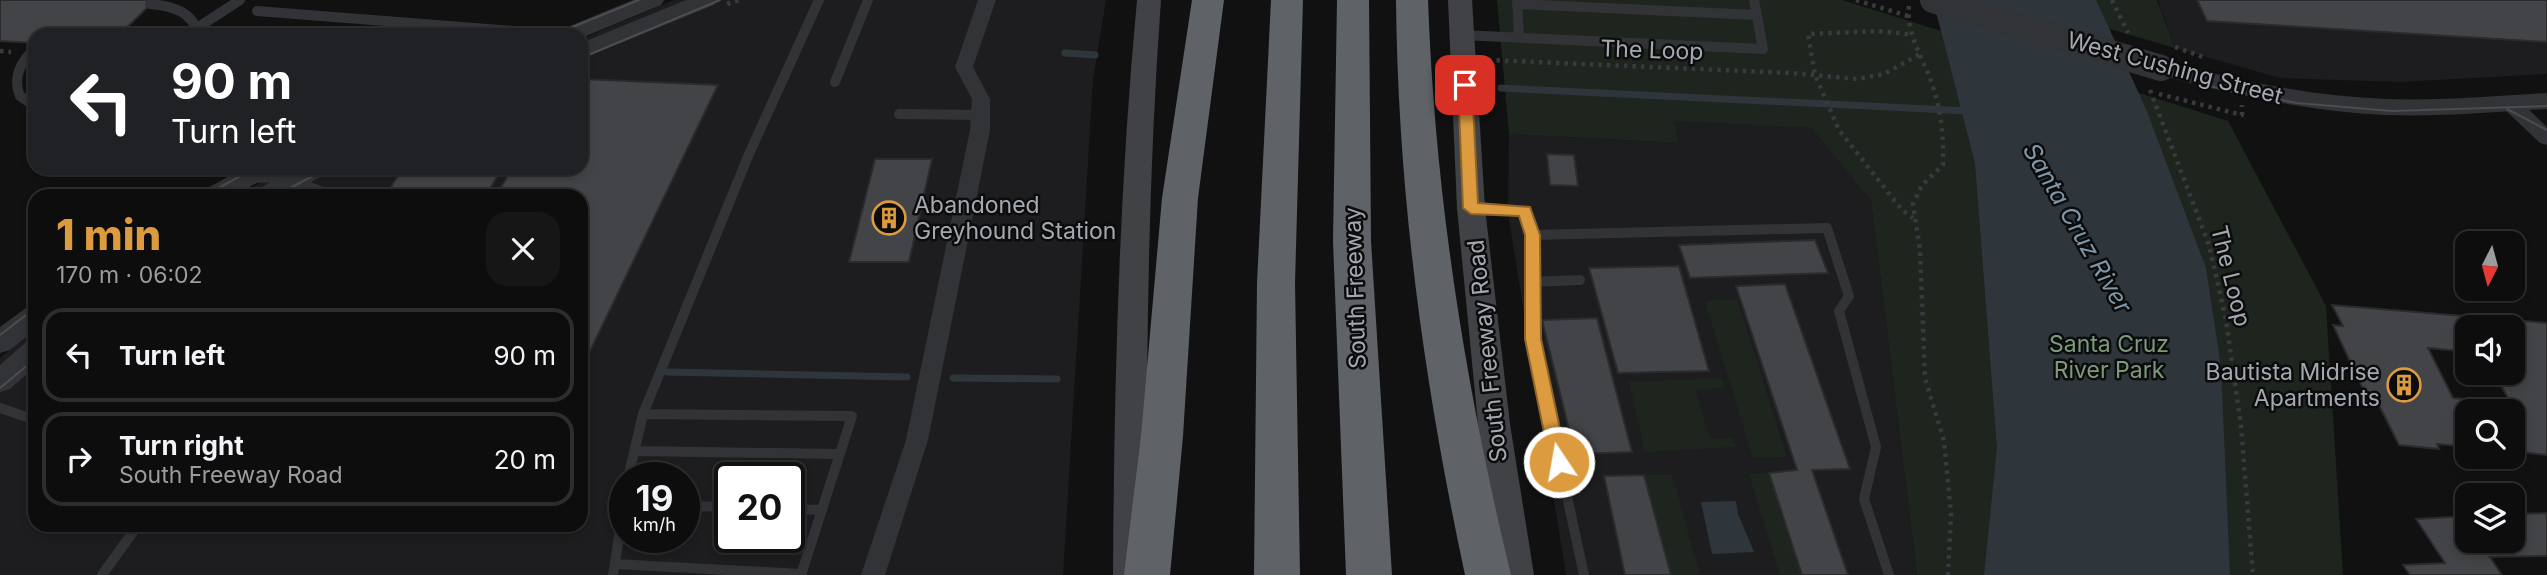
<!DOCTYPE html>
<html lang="en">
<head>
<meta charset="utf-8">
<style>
	:root { --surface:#0d0d0e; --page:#161617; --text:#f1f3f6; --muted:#9a9c9e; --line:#2d2d2e; --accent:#dc9b3f }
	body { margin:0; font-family:Inter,sans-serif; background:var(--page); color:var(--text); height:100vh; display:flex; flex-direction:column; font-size:26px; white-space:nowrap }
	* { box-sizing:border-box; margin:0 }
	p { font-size:23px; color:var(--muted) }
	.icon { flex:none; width:38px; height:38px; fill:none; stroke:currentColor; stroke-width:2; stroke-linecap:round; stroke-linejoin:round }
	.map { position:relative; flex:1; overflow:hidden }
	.side { position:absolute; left:28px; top:189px; width:560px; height:343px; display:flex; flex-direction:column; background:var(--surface); border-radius:21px; box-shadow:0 4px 10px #0003,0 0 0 2px var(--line) }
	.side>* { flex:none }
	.banner { position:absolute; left:28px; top:28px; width:560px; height:147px; border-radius:21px; box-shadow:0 4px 10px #0003,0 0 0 2px var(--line); background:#202124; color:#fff; overflow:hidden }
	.needle { width:46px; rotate:186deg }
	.buttons { position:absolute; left:2455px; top:231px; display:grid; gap:14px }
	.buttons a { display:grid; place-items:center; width:70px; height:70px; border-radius:14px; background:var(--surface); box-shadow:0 4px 10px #0003,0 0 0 2px var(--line); font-size:35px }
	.speed { position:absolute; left:609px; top:462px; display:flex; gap:14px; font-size:35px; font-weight:700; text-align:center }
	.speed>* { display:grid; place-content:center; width:91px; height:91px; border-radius:50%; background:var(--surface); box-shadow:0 4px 10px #0003,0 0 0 2px var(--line); line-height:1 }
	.speed small { font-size:18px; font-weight:400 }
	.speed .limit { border:4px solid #111; border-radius:10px; background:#fff; color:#111 }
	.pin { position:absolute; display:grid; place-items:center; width:60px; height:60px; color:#fff; margin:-30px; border-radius:14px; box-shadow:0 4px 10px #0006 }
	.me { position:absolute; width:77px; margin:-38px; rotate:348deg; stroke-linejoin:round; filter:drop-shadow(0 0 5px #0008) }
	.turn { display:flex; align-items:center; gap:24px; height:147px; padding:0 28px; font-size:32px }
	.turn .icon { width:91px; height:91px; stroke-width:2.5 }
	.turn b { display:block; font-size:49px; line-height:60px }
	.round { display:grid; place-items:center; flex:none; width:74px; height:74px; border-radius:21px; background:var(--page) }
	.overview { display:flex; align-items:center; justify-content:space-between; height:119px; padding:0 28px }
	h1 { font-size:42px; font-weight:800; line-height:52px; color:var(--accent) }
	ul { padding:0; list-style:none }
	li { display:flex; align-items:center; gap:21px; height:94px; margin:0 14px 10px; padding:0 14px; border:4px solid var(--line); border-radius:21px }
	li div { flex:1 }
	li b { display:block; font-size:26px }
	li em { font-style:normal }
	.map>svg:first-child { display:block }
	.built { fill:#1d1d1f; fill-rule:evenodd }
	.green { fill:#1e241e }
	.water { fill:#2e363b }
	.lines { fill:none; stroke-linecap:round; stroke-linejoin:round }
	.stream { stroke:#2e363b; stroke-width:7 }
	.building { fill:#434447; stroke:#2b2b2e; stroke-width:2; fill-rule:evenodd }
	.path { stroke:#383a3d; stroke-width:4.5; stroke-dasharray:3.5 5; stroke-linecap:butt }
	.service { stroke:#323336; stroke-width:10 }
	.minor { fill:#323336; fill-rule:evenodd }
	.tertiary { fill:#323336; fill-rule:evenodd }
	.secondary { fill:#404246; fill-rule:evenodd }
	.motorway { fill:#5f6267; fill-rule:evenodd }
	.tram { stroke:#4b4d51; stroke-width:2 }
	.tertiary-bridge { stroke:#323336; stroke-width:26 }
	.route { fill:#dc9b3f; stroke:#8f6529; stroke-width:2 }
	.labels { text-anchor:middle; stroke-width:5; stroke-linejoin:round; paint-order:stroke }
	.street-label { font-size:23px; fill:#a4a9b1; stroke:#0c0c0d }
	.poi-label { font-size:23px; fill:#a4a9b1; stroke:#0c0c0d; text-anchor:start }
	.park-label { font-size:23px; fill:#7d9a7c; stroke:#0c0c0d }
	.water-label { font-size:24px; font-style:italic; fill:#7e98a9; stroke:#0c0c0d }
</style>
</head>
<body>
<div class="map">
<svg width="2547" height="575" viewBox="0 0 2547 575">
	<rect width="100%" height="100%" fill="#111112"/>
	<path class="built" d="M674,0H1106L1093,80L1063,575H0V358L35,330V525H581V196H237L287,168H581V39ZM625,478H684V537H625ZM730,478H789V537H730Z
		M2158,0H2547V74L2400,82L2280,78L2175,48Z
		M1674,116L1814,127L1871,201L1917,575H1566L1508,213L1509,134L1679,143Z"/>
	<path class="green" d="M1497,0H1842L2066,70L1994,0H2157L2175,48L2096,25L2120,87L2228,121L2326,306L2343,575H1917L1871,201L1812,128L1675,121L1679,143L1509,134Z
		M1737,299L1787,457L1753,458L1705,301Z
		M1721,378L1725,388L1695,390L1710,439L1733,438L1736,447L1645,452L1629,382Z
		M1769,473L1802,575H1780L1749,474Z
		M1644,475H1672L1700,575H1671Z"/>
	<path class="water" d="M1933,0H2096L2146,109L2206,268L2221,367L2230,575H1984L1997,448L1975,163Z
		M1736,501L1738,514L1754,552L1712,554L1701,502Z"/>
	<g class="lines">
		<path class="stream" d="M1065,53L1095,55
			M1501,88L1969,111
			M667,372L907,377
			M953,378L1057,379"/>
	</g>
	<path class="building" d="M0,0H155L119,35H35V43L0,41Z
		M2197,0H2547V42L2207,21Z
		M581,79L718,85L581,370V196H496L512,168H581Z
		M1547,154L1574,155L1578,186L1550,185Z
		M875,159H932L909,262H849Z
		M403,168H502L486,196H385Z
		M1815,240L1828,273L1690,278L1679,245Z
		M1679,266L1709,371L1618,373L1589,268Z
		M1785,284L1850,469L1812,470L1848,575H1802L1769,473L1797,470L1736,286Z
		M2332,305L2547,323V455L2513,451V411H2468V447L2437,444L2439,449L2399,445L2379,405L2370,404L2333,325L2343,326ZM2468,327H2513V373H2494L2511,403L2453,398L2428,348L2468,352Z
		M1597,318L1632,452L1575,454L1542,320Z
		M1644,475L1671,575H1625L1604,476Z
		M2547,513V556L2490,557L2502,575H2410L2403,565L2445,563L2416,519L2468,516V541H2513V514Z"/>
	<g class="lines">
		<path class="path" d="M1856,0L1908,16
			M2112,0L2128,33
			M727,4L740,0
			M1909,6C1906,35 1923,57 1932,84C1941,110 1944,137 1943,165L1922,185L1913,204L1920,250L1925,378L1944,441L1951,514L1948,575
			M1908,34L1878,31L1808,34L1815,75L1839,130L1902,210L1913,218
			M2175,47L2203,57
			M0,51L11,52
			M1488,60L1791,73L1857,79L1884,74L1920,54
			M2150,90L2209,245L2226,320L2241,426L2253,575
			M2159,94L2242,115V105"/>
		<path class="service" d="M1517,0L1519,37
			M150,4C172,6 193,11 198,35
			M1517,4L1757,15
			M257,11L564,35
			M197,28L240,0
			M1462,35L1763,49L1754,0
			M35,48C21,62 12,77 20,96L35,106
			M835,82L868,0
			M899,114L982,115
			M241,168L244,178L294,177
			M298,168L307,186L333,196
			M1474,208L1525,211L1532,235L1533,339L1584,575
			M1532,235L1827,228L1849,296L1839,311L1876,447L1864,499L1889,575
			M1532,282L1580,280
			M0,408L35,420
			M643,414L749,154L819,0
			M635,451L840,454
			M628,478L643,414L852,416L801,575
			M684,506L730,507
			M789,509L822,510
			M615,564L802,574
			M102,575L138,525
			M613,575L625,499"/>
		<path class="minor" d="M978,0H996L973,67L990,99V130L928,440L885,575H861L906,440L970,130L972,99L955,67Z
			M2510,97L2517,98L2547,127V145L2540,143L2503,108L2501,103L2503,98Z"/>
		<path class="tertiary" d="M633,0H664L661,5L581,38V35H557L560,30Z
			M686,0H717L714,5L581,59V43Z
			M2161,60C2235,80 2310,96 2387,99C2440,101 2494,96 2547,93V109C2493,112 2439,117 2386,115C2306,111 2229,94 2153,73L2150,68L2153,63Z
			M244,168H276L273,174L233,196H201L204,190Z
			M297,168H329L326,174L285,196H253L256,190Z
			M35,305V330L10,350L0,353V327L26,308Z
			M35,340V367L10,389L0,392V365L25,343Z"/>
		<path class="secondary" d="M1137,0H1161C1147,191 1146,384 1147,575H1113C1114,384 1119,191 1137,0Z
			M1448,0H1472L1485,208L1510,424L1534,575H1500L1478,424L1457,208Z"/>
		<path class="motorway" d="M1192,0H1224L1198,198L1183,436L1170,575H1124L1141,436L1162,198Z
			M1271,0H1303L1295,283L1300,575H1254L1257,283Z
			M1337,0H1369L1371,241L1392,575H1346L1333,241Z
			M1396,0H1428C1435,195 1465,385 1511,575H1465C1424,383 1398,196 1396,0Z"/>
		<path class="tram" d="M1923,0L2214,87L2297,103L2392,111L2547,106
			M553,35L639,0
			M581,58L720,0
			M2507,109L2547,130
			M204,196L255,168
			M275,196L328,168
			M0,335L35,308
			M0,388L35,359"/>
		<path class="tertiary-bridge" d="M1933,0L2161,68"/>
	</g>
	<path class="route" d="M1465,80L1472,85L1478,203L1530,207L1540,235L1541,339L1567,462L1565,467L1559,469L1552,467L1550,462L1525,339V235L1519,216L1471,214L1463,208L1458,85Z"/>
	<defs>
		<symbol id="building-ring" viewBox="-11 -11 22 22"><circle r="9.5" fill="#0c0c0d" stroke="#dc9b3f" stroke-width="1.5"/><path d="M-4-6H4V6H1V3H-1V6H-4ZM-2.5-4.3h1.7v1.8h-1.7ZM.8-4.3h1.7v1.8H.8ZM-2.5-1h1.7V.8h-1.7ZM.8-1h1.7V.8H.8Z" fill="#dc9b3f"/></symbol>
	</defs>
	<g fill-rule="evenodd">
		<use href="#building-ring" x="870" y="199" width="38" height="38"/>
		<use href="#building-ring" x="2385" y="366" width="38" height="38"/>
	</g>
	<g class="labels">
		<g class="street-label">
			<text transform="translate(1652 50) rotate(2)" y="8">The Loop</text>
			<text transform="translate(2175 68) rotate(15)" y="8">West Cushing Street</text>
			<text transform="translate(2231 276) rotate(76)" y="8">The Loop</text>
			<text transform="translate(1355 288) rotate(-92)" y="8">South Freeway</text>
			<text transform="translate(1487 351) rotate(-96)" y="8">South Freeway Road</text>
		</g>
		<g class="poi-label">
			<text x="914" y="213">Abandoned<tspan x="914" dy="26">Greyhound Station</tspan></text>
			<text x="2380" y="380" text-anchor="end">Bautista Midrise<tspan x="2380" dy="26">Apartments</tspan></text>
		</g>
		<g class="park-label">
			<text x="2109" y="352">Santa Cruz<tspan x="2109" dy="26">River Park</tspan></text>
		</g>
		<g class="water-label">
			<text transform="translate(2077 228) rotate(60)" y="8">Santa Cruz River</text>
		</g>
	</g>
</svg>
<div class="buttons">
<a><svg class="needle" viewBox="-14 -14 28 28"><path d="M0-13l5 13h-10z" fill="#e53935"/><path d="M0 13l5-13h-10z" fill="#9a9c9e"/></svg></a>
<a><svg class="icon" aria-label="sound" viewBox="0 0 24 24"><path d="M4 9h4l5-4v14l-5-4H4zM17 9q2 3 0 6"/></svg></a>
<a><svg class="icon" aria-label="search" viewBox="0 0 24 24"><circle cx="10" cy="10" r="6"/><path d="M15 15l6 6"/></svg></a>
<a><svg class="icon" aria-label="layers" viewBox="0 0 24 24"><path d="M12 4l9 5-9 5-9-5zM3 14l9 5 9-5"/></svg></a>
</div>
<div class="speed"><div>19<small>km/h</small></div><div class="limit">20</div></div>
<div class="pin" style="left:1465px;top:85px;background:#d93025"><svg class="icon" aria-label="arrive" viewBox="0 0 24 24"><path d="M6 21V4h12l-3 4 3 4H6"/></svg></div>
<svg class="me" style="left:1559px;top:462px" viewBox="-20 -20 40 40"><circle r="17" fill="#dc9b3f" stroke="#fff" stroke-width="3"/><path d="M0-11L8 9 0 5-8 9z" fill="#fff"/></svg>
<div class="banner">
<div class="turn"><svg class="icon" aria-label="left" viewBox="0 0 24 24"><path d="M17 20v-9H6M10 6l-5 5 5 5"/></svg><div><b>90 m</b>Turn left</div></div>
</div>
<section class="side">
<div class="overview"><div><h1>1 min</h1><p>170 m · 06:02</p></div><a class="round"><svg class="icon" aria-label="close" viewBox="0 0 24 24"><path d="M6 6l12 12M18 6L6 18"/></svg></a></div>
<ul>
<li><svg class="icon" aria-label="left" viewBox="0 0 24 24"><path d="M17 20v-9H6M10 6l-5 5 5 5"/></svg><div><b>Turn left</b></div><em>90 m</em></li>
<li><svg class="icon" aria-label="right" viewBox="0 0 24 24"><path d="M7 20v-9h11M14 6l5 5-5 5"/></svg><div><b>Turn right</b><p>South Freeway Road</p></div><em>20 m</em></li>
</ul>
</section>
</div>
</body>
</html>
